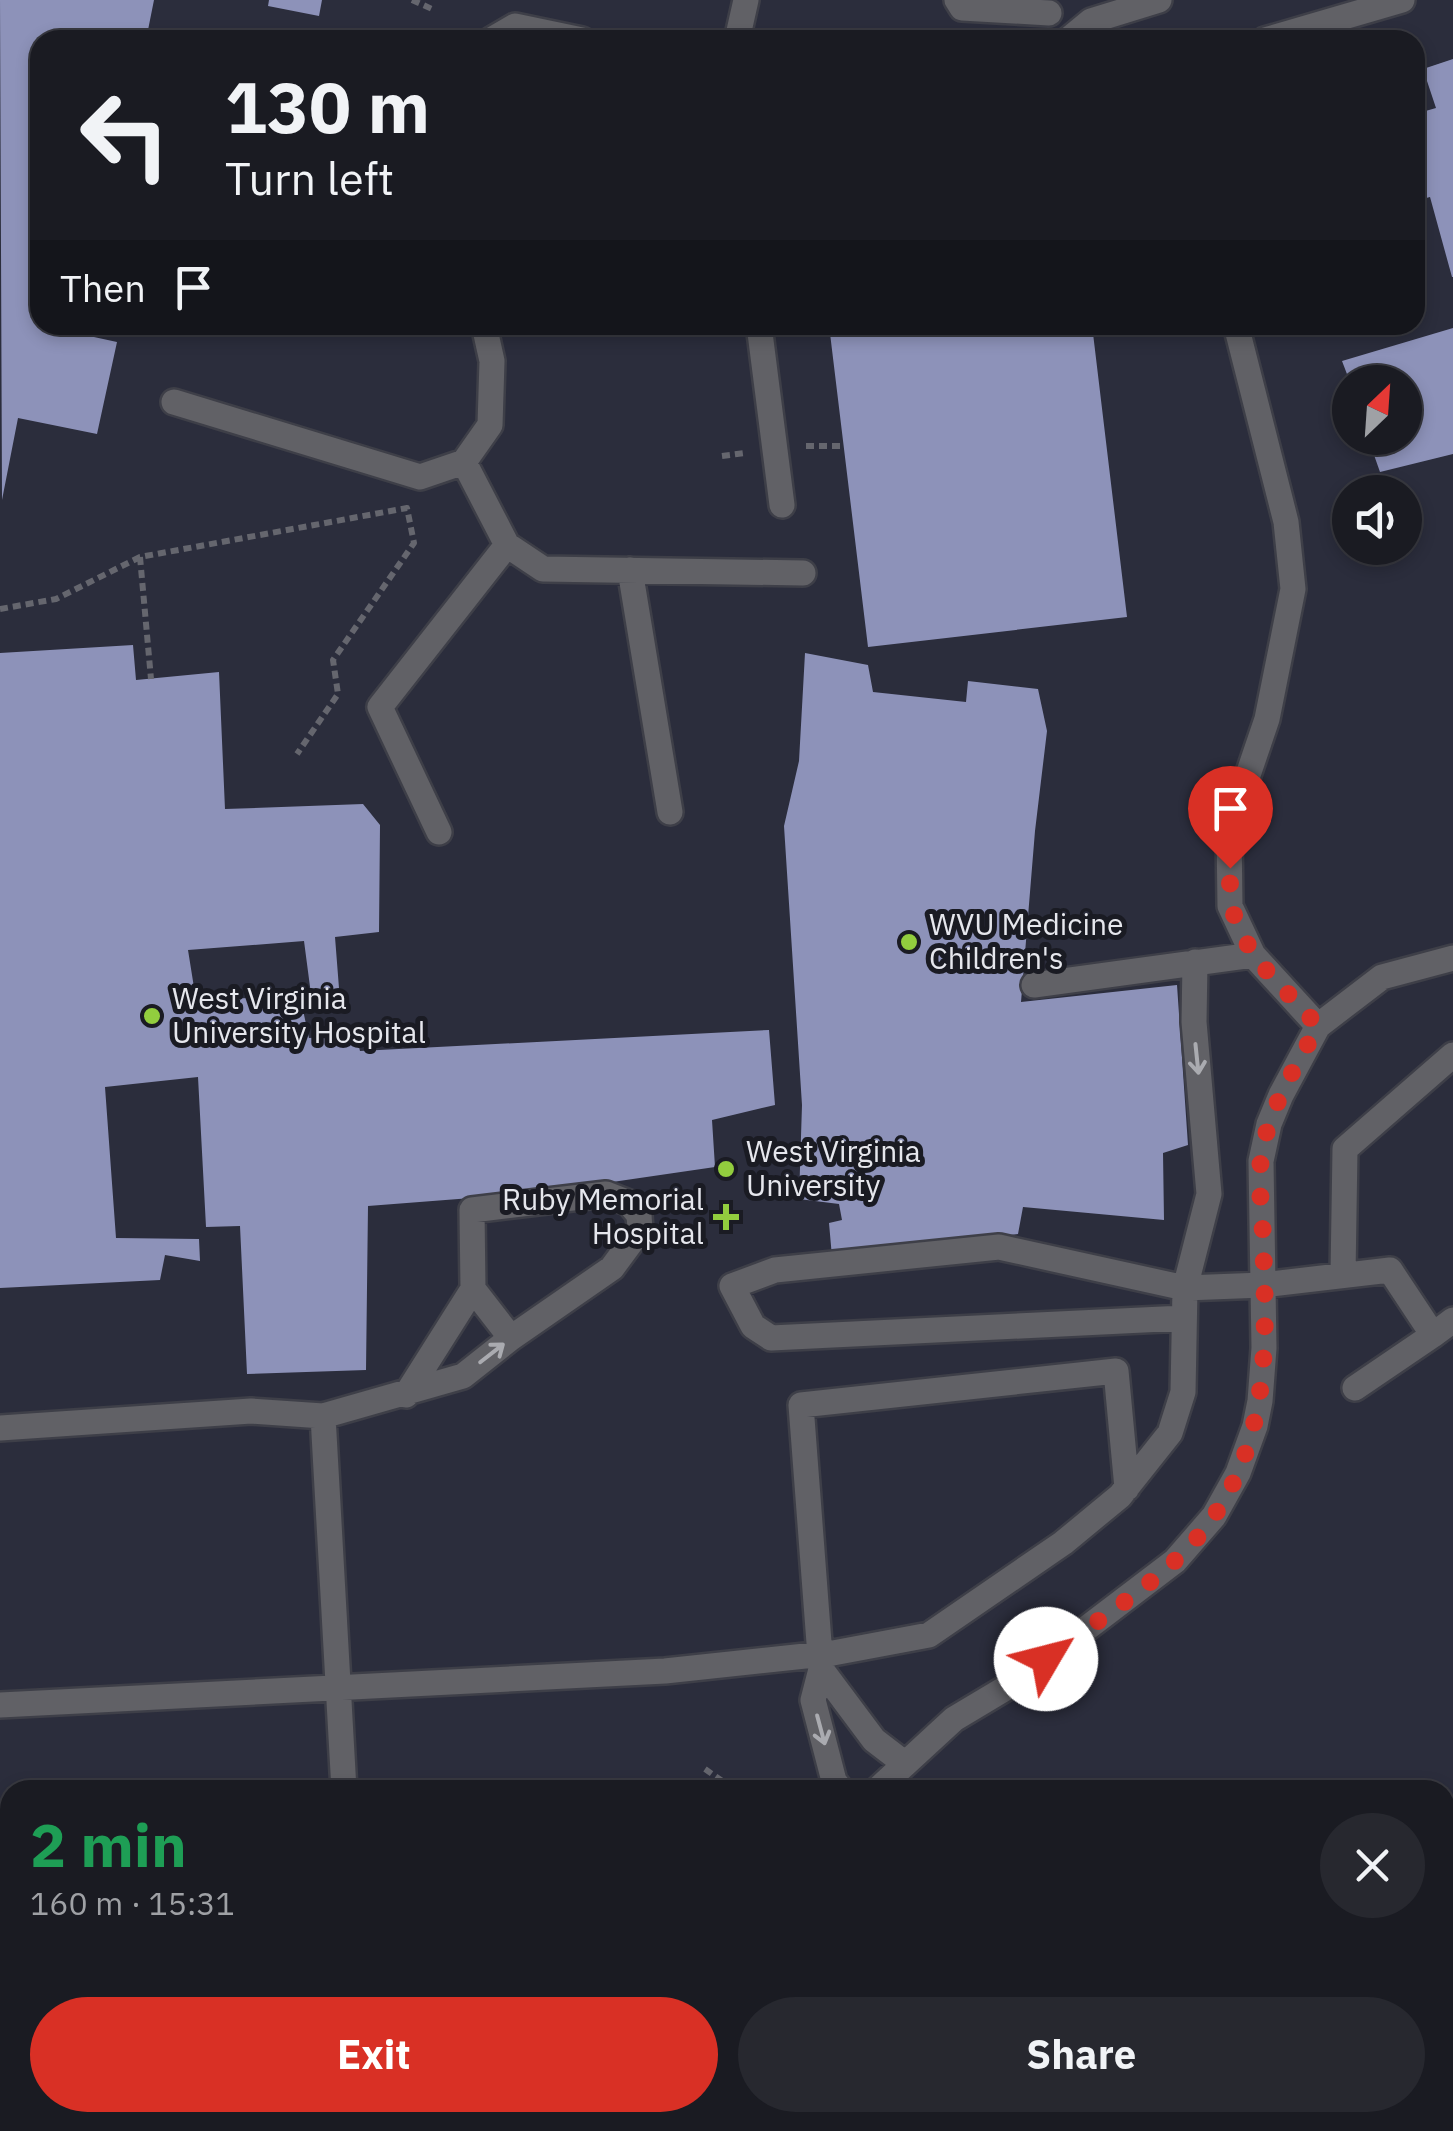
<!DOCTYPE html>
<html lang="en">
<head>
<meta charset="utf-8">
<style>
	:root { --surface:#1a1b22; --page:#27282f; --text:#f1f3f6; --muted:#9fa1a5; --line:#383940; --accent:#d93025 }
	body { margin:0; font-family:"IBM Plex Sans",sans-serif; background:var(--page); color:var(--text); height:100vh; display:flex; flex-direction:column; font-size:38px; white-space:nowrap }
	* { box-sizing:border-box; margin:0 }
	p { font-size:32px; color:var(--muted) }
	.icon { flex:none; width:55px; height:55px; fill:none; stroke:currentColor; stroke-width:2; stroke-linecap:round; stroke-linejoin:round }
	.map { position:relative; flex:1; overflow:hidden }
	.details { position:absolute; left:0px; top:1780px; width:1455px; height:352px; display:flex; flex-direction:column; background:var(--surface); border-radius:30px 30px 0 0; box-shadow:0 5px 15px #0003,0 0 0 2px var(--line) }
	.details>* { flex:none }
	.banner { position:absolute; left:30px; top:30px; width:1395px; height:305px; border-radius:30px; box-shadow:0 5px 15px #0003,0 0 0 2px var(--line); background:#1a1b22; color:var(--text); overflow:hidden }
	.needle { width:65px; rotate:25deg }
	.buttons { position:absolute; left:1332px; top:365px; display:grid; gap:20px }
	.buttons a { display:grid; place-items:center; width:90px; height:90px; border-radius:50%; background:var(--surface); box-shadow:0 5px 15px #0003,0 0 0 2px var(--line); font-size:50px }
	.pin { position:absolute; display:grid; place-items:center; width:85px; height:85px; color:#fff; margin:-102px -42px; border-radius:50% 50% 50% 0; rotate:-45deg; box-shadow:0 0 10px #0007 }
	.pin .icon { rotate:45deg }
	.me { position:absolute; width:110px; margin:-55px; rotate:53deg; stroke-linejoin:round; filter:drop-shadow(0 0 8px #0008) }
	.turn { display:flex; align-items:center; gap:35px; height:210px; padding:0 30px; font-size:45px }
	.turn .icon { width:130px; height:130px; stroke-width:2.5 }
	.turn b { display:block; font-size:70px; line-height:85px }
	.then { display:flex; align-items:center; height:95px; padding:0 30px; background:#0003; gap:20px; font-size:38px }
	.round { display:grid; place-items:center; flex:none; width:105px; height:105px; border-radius:52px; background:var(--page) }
	.head { display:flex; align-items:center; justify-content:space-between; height:170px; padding:0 30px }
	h1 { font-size:60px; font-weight:700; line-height:75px; color:#1e9e55 }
	.cta { display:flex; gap:20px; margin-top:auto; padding:20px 30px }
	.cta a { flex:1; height:115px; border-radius:60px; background:var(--accent); color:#fff; font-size:40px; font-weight:700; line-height:115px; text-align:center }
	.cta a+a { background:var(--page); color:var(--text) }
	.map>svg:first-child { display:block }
	.built { fill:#2b2d3c; fill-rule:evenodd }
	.building { fill:#8d92b9 }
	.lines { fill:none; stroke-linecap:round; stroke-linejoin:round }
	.minor-casing { stroke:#3e3f48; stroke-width:30 }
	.path { stroke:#65666e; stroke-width:6; stroke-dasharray:8 5; stroke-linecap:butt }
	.minor { stroke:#616166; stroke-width:25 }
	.oneway { stroke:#aaabb0 }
	.route { stroke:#d93025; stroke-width:18; stroke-dasharray:0 32.4 }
	.poi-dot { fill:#92cd3e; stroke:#1a1b23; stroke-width:4 }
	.labels { text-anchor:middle; stroke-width:10; stroke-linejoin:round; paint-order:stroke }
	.poi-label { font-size:30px; fill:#e6e7ed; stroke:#1a1b23; text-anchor:start }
</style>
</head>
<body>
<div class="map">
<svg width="1453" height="2131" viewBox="0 0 1453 2131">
	<rect width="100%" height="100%" fill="#23242d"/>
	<path class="built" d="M0,0H1453V2049L1445,2071V1790H10V2122L1427,2123L1424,2131H0ZM40,40H1415V325H40ZM1350,382H1405V438H1350ZM1350,492H1405V548H1350Z"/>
	<path class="building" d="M0,0H154L146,40H40V325H58L57,329L117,342L97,434L18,418L2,500Z
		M269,0H322L319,16L268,6Z
		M1453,59V277H1452L1430,197L1415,201V114L1436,108L1423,69Z
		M829,325H1092L1127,617L868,647Z
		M1453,328V454L1380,472L1368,438H1405V382H1350L1342,361Z
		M133,645L136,680L219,672L225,809L363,804L380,825L379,932L335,937L340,1001L312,1002L304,941L188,950L196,1000L300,996L309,1038L356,1035L360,1051L769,1030L775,1105L712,1120L715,1167L537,1193L368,1206L366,1370L247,1374L240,1226L206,1227L198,1077L105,1087L116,1238L199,1239L200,1261L165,1255L160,1280L0,1288V653Z
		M805,653L868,665L873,692L966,702L968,681L1038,689L1047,731L1035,831L1021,1002L1177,985L1188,1145L1163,1153L1164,1220L1023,1207L1018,1234L832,1257L829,1223L842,1220L839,1204L799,1199L802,1105L784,826L799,761Z"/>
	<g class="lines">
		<defs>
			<path id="minor" d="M957,0L962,8L1049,13
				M491,40L515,26L582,40
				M737,40L746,0
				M1068,40L1091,21L1159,0
				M1265,40L1402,0
				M759,325L782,505
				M1236,325L1286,522L1293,589L1267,719L1229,831L1230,906L1253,955L1318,1026
				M174,402L420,477L464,462L490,425L492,361L484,325
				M464,462L507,545L543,569L803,573
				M630,570L670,812
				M439,832L380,707L507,545
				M1034,985L1253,955
				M1343,1275L1345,1149L1453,1055
				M1184,1318L771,1338L753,1326L732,1286L775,1270L999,1247L1185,1288L1209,1194L1194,1022L1195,962
				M1355,1388L1433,1335
				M406,1395L473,1289
				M323,1416L463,1376L511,1338L612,1268L640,1230L639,1215L629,1203L606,1194L472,1210L473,1289L511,1338
				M0,1428L251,1411L323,1416L344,1790
				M821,1669L874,1740L904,1763
				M0,1705L665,1671L833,1653L929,1635L1063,1543L1120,1496L1170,1433L1183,1392L1185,1288L1263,1285L1390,1270L1433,1335L1453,1320
				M841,1790L834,1781L813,1700L821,1669L801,1405L1116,1371L1127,1488
				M877,1790L954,1719L1016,1682L1175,1561L1214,1516L1238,1473L1255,1426L1260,1401L1264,1348L1261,1161L1269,1124L1281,1095L1318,1026L1382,977L1453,958
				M357,2122V2131
				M614,2122L615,2131
				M482,2131L532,2122"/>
		</defs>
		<use href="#minor" class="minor-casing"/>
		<path class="path" d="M412,0L432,9
			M806,446H844
			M722,456L745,453
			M140,557L151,679
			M0,609L56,599L140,557L407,508L414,543L333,660L338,694L297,754
			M705,1769L735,1790"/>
		<use href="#minor" class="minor"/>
	</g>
	<defs><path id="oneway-shaft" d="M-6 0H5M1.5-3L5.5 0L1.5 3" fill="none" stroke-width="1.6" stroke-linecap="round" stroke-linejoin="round" transform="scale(2.5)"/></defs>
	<g class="oneway">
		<use href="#oneway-shaft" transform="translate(1197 1059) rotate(84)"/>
		<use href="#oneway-shaft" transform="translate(492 1353) rotate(-38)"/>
		<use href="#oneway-shaft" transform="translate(821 1730) rotate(75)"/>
	</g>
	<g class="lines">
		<path class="route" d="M1046,1659C1100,1617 1175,1574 1214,1516C1272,1430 1266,1335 1263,1236C1262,1211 1258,1183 1261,1159C1267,1111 1295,1068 1318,1026L1253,956L1230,906V868"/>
	</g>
	<g class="poi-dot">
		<circle cx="909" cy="942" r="10"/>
		<circle cx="152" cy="1016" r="10"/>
		<circle cx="726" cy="1169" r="10"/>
		<path d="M721 1202h10v10h10v10h-10v10h-10v-10h-10v-10h10z"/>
	</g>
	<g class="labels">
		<g class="poi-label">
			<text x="929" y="935">WVU Medicine<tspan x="929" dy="34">Children's</tspan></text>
			<text x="172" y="1009">West Virginia<tspan x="172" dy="34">University Hospital</tspan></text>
			<text x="746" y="1162">West Virginia<tspan x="746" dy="34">University</tspan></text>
			<text x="704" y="1210" text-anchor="end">Ruby Memorial<tspan x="704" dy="34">Hospital</tspan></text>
		</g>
	</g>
</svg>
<div class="buttons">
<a><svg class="needle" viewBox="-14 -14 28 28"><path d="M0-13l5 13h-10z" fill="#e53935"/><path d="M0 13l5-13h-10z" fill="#9fa1a5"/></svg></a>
<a><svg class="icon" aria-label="sound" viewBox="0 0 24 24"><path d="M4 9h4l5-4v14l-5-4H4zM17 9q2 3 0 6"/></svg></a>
</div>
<div class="pin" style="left:1230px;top:868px;background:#d93025"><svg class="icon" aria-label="arrive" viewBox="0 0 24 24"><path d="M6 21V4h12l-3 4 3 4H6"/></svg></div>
<svg class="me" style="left:1046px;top:1659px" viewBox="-20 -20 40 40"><circle r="19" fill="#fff"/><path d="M0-13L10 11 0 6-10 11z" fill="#d93025"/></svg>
<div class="banner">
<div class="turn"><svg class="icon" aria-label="left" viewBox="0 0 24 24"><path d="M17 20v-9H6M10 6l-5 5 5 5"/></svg><div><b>130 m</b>Turn left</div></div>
<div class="then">Then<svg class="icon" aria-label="arrive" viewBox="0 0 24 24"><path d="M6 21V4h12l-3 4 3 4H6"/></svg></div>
</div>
<section class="details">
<div class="head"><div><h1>2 min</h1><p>160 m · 15:31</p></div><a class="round"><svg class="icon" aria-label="close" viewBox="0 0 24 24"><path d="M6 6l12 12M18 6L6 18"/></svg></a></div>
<div class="cta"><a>Exit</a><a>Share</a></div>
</section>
</div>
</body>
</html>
